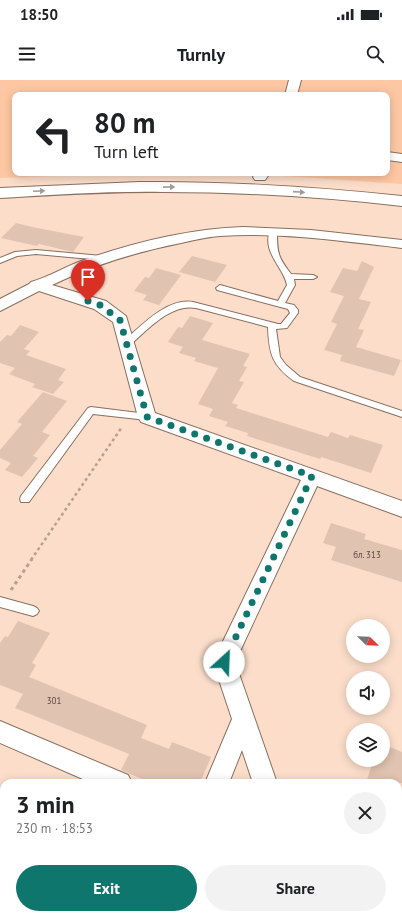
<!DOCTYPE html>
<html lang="en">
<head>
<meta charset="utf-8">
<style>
	:root { --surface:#fff; --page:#f2f2f2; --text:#202124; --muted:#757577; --accent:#0f766e }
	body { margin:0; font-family:"PT Sans",sans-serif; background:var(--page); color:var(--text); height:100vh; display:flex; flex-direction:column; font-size:15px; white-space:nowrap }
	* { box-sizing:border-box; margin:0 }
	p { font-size:13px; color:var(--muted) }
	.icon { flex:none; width:22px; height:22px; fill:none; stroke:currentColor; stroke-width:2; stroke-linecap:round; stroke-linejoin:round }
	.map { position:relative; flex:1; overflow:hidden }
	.panel { position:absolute; left:0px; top:699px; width:402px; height:140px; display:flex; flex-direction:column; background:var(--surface); border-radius:12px 12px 0 0; box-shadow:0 2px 10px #0003 }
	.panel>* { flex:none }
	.banner { position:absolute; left:12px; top:12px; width:378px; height:84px; border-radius:8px; box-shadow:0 2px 10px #0003; background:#fff; color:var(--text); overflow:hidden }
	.needle { width:26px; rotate:113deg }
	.fabs { position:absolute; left:346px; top:539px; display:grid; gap:8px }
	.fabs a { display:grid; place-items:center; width:44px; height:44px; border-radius:50%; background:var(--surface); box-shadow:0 2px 10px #0003; font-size:20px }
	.pin { position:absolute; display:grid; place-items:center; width:34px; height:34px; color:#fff; margin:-41px -17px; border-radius:50% 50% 50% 0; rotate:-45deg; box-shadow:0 0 4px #0007 }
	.pin .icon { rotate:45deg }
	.me { position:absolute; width:44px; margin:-22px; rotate:25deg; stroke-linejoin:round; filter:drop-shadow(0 0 3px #0008) }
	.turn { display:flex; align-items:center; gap:14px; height:84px; padding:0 16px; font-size:18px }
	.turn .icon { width:52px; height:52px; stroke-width:2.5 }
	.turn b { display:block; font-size:28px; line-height:34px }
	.round { display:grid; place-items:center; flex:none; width:42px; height:42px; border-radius:21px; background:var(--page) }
	.head { display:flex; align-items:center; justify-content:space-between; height:68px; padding:0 16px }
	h1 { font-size:24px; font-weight:600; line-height:30px }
	.cta { display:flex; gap:8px; margin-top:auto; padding:8px 16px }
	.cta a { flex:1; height:46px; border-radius:24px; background:var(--accent); color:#fff; font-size:16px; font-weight:600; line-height:46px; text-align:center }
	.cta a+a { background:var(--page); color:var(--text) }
	.status { display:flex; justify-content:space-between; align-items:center; height:28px; padding:0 20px; background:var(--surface); direction:ltr }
	.status svg { height:11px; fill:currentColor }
	header { display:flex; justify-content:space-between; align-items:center; height:52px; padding:0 16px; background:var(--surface); font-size:18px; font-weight:600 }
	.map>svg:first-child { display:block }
	.built { fill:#f4cfb8 }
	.green { fill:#fec7a3 }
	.building { fill:#e0c3b0 }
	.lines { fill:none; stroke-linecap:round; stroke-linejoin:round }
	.lane-casing { stroke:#896f5e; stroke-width:2 }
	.street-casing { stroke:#896f5e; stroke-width:2 }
	.secondary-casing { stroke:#896f5e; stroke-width:2 }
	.path-far1 { stroke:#b8a091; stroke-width:2.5; stroke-dasharray:3 3; stroke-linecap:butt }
	.path { stroke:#b8a091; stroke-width:3; stroke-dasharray:3.5 3.5; stroke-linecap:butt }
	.lane { fill:#fff; fill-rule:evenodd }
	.street { fill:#fff; fill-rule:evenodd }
	.secondary { fill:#fff; fill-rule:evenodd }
	.oneway { fill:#a19c99 }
	.route { stroke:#0f766e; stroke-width:7; stroke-dasharray:0 12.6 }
	.labels { text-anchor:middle; stroke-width:4; stroke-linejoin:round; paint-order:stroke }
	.number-label { font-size:9px; fill:#5b4c42 }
</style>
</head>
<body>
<div class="status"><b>18:50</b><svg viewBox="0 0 49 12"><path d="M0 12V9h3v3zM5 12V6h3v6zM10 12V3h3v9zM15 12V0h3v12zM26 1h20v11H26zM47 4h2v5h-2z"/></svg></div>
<header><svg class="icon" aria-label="menu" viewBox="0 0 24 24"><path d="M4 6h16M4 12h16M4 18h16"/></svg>Turnly<svg class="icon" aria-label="search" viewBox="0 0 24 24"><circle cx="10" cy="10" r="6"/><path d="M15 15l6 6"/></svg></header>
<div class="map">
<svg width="402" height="839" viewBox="0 0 402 839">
	<rect width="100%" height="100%" fill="#fbddca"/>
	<path class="built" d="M107,835H371L381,839H105Z"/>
	<path class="green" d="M0,0H402V104L241,93H387V15H15V93H132L0,98Z"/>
	<path class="building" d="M16,143L32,147L84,157L73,172L39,164L37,166L1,158Z
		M192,176L227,185L215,202L179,192Z
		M362,181L374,187L359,219L371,222L358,249L364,250L356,267L401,280L394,296L340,281L342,275L324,270L337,244L331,242L344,216L330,212L343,188L357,191Z
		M156,188L181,195L159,225L143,220L147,215L134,211L145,197L149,198Z
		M190,236L213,243L202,260L250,274L243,286L247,287L239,301L244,302L232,323L238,325L236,328L328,357L331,352L348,358L350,355L383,365L371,393L321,377L320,379L247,356L248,353L225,346L228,342L209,336L213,329L198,324L218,288L194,281L196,278L179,273L183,267L168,262L178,247L182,248Z
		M20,245L39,252L24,269L30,271L26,275L66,289L58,300L64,302L53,314L32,307L35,304L9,294L15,288L0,283V262L7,255L11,256Z
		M43,312L67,321L42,352L50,355L33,376L38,378L22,397L5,390L11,383L0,378V370L22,344L17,342Z
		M331,443L366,454L364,459L402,470V502L331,480L336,467L323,463Z
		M18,541L50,553L32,583L36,585L29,597L147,645L141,658L169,669L172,662L211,677L200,703H141L142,699L121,690L129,674L15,628L23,614L0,605V563L5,556L8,557Z
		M385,665L402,672V703H366L373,681L379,683L381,680H383Z"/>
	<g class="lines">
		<defs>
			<path id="lane" d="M270,150H276L277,152C277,173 278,177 291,194L313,195L317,197L313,199H294L295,205L285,223L294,225L298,230V233L287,248L276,249L280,277L286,285L300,297L402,331V337L294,301C272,285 269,274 268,247L196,228C171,223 147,250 130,265H124L123,263L124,261C142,245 167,218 193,222L278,244H281L290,233L288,229L217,210L216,208L220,205L278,221L287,205C283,186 262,173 270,150Z
				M36,170L102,176L106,178L102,180L36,174L17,176L0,183V178L15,172Z
				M91,327L147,334L152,337L147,340L93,334L29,422H21L20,419L21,416L88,328Z
				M0,517L33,526L37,528L39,531L37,534L33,536L0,527Z"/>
			<path id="street" d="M289,0H301L297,15H285Z
				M387,72L402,74V82L387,80Z
				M256,93H270L265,100H255L253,97Z
				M243,147L311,150L402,160V168C342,161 281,152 220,156C207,157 194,160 181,163C136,172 94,185 52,205L106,221L126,236L155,333L402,421V437L317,406L235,582L277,703H253L242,670L229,703H205L232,639L213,582L301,400L141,342L138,337L113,242L94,229L39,211L0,231V219L29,204L31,202C49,197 66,186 84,180C135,162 189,149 243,147Z
				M0,641L128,695L132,703H92L0,663Z
				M398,809L402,811V837L397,835Z"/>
			<path id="secondary" d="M139,102C227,101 314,107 402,116V126C323,117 243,112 163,112C109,111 54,115 0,118V108Z"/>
		</defs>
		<use href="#lane" class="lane-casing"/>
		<use href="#street" class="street-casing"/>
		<use href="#secondary" class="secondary-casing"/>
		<path class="path-far1" d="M31,480L122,347"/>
		<path class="path" d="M11,510L32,479"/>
		<use href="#lane" class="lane"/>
		<use href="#street" class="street"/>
		<use href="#secondary" class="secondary"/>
	</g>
	<defs><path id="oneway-solid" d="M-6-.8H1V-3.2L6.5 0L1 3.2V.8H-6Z"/></defs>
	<g class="oneway">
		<use href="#oneway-solid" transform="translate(169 107) rotate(-1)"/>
		<use href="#oneway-solid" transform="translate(39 111) rotate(-3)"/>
		<use href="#oneway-solid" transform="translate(299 112) rotate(4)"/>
	</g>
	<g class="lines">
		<path class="route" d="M88,221L100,225L120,240L147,337L312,396L224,582"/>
	</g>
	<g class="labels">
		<g class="number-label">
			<text x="367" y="478">бл. 313</text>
			<text x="54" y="624">301</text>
		</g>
	</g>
</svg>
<div class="fabs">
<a><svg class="needle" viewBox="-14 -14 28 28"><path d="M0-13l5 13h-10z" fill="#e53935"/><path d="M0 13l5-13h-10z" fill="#757577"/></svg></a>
<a><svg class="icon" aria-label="sound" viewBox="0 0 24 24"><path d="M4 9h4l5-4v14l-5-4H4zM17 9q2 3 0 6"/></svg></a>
<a><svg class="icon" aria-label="layers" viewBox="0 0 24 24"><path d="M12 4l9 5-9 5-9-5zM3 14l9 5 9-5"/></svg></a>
</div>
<div class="pin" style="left:88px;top:221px;background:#d93025"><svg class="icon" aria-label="arrive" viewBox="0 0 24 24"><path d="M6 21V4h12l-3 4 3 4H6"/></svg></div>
<svg class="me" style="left:224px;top:582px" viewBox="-20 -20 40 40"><circle r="19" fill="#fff"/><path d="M0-13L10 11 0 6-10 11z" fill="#0f766e"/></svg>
<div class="banner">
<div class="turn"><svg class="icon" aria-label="left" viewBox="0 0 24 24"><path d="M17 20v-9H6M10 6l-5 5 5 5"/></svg><div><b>80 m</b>Turn left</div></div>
</div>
<section class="panel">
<div class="head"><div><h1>3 min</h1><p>230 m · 18:53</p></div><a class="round"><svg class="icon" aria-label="close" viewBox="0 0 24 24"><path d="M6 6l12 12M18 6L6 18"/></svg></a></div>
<div class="cta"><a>Exit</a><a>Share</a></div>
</section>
</div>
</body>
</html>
